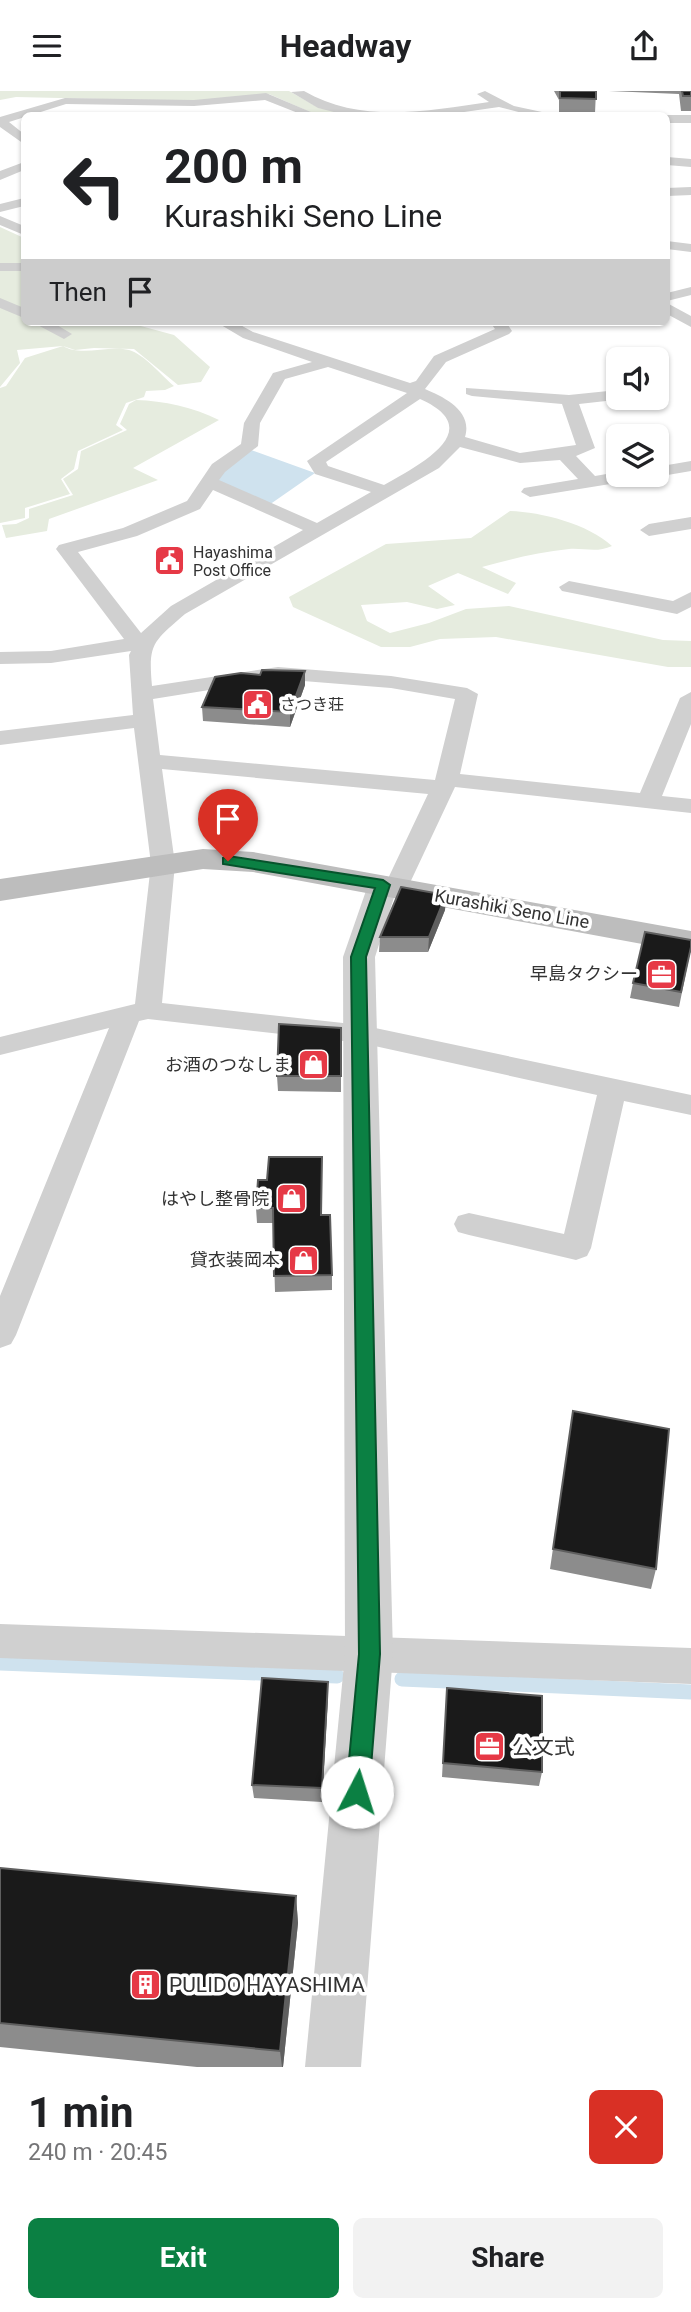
<!DOCTYPE html>
<html lang="en">
<head>
<meta charset="utf-8">
<style>
	:root { --surface:#fff; --page:#f2f2f2; --text:#202124; --muted:#757577; --accent:#0b8043 }
	body { margin:0; font-family:Roboto,"Noto Sans JP",sans-serif; background:var(--page); color:var(--text); height:100vh; display:flex; flex-direction:column; font-size:26px; white-space:nowrap }
	* { box-sizing:border-box; margin:0 }
	p { font-size:23px; color:var(--muted) }
	.icon { flex:none; width:38px; height:38px; fill:none; stroke:currentColor; stroke-width:2; stroke-linecap:round; stroke-linejoin:round }
	.map { position:relative; height:1976px; overflow:hidden }
	.panel { display:flex; flex-direction:column; background:var(--surface); flex:1 }
	.panel>* { flex:none }
	.guide { position:absolute; left:21px; top:21px; width:649px; height:214px; border-radius:10px; box-shadow:0 2px 5px #0004; background:#fff; color:var(--text); overflow:hidden }
	.fabs { position:absolute; left:606px; top:256px; display:grid; gap:14px }
	.fabs a { display:grid; place-items:center; width:63px; height:63px; border-radius:10px; background:var(--surface); box-shadow:0 2px 5px #0004; font-size:35px }
	.pin { position:absolute; display:grid; place-items:center; width:60px; height:60px; color:#fff; margin:-72px -30px; border-radius:50% 50% 50% 0; rotate:-45deg; box-shadow:0 0 7px #0007 }
	.pin .icon { rotate:45deg }
	.me { position:absolute; width:77px; margin:-38px; rotate:5deg; stroke-linejoin:round; filter:drop-shadow(0 0 5px #0008) }
	.turn { display:flex; align-items:center; gap:24px; height:147px; padding:0 28px; font-size:32px }
	.turn .icon { width:91px; height:91px; stroke-width:2.5 }
	.turn b { display:block; font-size:49px; line-height:60px }
	.then { display:flex; align-items:center; height:66px; padding:0 28px; background:#0003; gap:14px; font-size:26px }
	.round { display:grid; place-items:center; flex:none; width:74px; height:74px; border-radius:10px; background:var(--page) }
	.summary { display:flex; align-items:center; justify-content:space-between; height:119px; padding:0 28px }
	h1 { font-size:42px; font-weight:700; line-height:52px }
	.primary-button { display:flex; gap:14px; margin-top:auto; padding:14px 28px }
	.primary-button a { flex:1; height:80px; border-radius:10px; background:var(--accent); color:#fff; font-size:28px; font-weight:700; line-height:80px; text-align:center }
	.primary-button a+a { background:var(--page); color:var(--text) }
	header { display:flex; justify-content:space-between; align-items:center; height:91px; padding:0 28px; background:var(--surface); font-size:32px; font-weight:700 }
	.map>svg:first-child { display:block }
	.green { fill:#e6ecdf }
	.water { fill:#cfe2ee }
	.lines { fill:none; stroke-linecap:round; stroke-linejoin:round }
	.stream { stroke:#cfe2ee; stroke-width:15 }
	.minor { fill:#d0d0d0; fill-rule:evenodd }
	.tertiary { fill:#d0d0d0; fill-rule:evenodd }
	.secondary { fill:#bdbdbd; fill-rule:evenodd }
	.wall { fill:#8c8c8c }
	.shaded-wall { fill:#5f5f5f }
	.building { fill:#1a1a1a; stroke:#5f5f5f; stroke-width:2 }
	.route { fill:#0b8043; stroke:#07532c; stroke-width:2 }
	.labels { text-anchor:middle; stroke-width:7; stroke-linejoin:round; paint-order:stroke }
	.far-poi-label { font-size:16px; fill:#333; stroke:#fff; text-anchor:start }
	.street-label { font-size:18px; fill:#333; stroke:#fff }
	.poi-label { font-size:18px; fill:#333; stroke:#fff; text-anchor:end }
	.near-poi-label { font-size:21px; fill:#333; stroke:#fff; text-anchor:start }
</style>
</head>
<body>
<header><svg class="icon" aria-label="menu" viewBox="0 0 24 24"><path d="M4 6h16M4 12h16M4 18h16"/></svg>Headway<svg class="icon" aria-label="share" viewBox="0 0 24 24"><path d="M12 15V3M7 8l5-5 5 5M5 13v7h14v-7"/></svg></header>
<div class="map">
<svg width="691" height="1976" viewBox="0 0 691 1976">
	<rect width="100%" height="100%" fill="#fff"/>
	<path class="green" d="M0,0H289L319,17L364,24H317L269,3L192,10L16,6L0,9Z
		M0,136L24,147V231H126L174,244L210,276L201,291L178,294L134,258L94,257L75,259L63,255C81,266 108,254 129,259C144,263 162,285 174,295L165,299L146,300L144,306L126,312L116,334L123,339L78,360L74,378L61,388L70,403L25,417V427L0,432V297L6,295L25,267L63,255L17,259L20,272L0,296Z
		M136,309C164,310 193,316 219,329L133,377L158,389L49,428L47,440L6,447L2,434L16,433L29,427V418L73,404L63,388L78,378L81,360L127,339L120,333L129,313Z
		M510,420C542,421 588,433 612,455C597,462 585,457 569,458C539,461 511,468 482,476L516,492L508,503L458,482L428,495L455,514L437,518L407,511L361,514L367,530L390,542L429,532L466,518L509,515L663,549L691,550V576H668L496,546L440,548L410,556H381L293,516L289,506L386,453L471,447Z"/>
	<path class="water" d="M251,359L315,382L269,414L217,389L224,377Z"/>
	<g class="lines">
		<path class="stream" d="M0,1572L337,1585
			M402,1588L691,1601"/>
		<path class="minor" d="M304,0C360,33 428,20 489,11L477,3L485,0L514,15L556,24H530L499,16L443,24H346L318,17L291,1Z
			M266,2L318,24H303L265,9L194,15L66,13L9,31L24,43V53L0,36V26L65,7L194,9Z
			M667,24H691V32H667Z
			M667,66L691,68V76L667,74Z
			M24,71V79L0,89V80Z
			M691,96V104L667,105V97Z
			M24,107V115L0,121V113Z
			M0,125L24,135V144L0,134Z
			M667,150L691,153V161L667,158Z
			M0,172H24V180H0Z
			M691,196V204L667,210V202Z
			M0,207L24,217V227L0,217Z
			M667,212L691,225V236L667,223Z
			M32,231H52L72,243L64,248Z
			M216,231H235L253,241L410,292L416,290L434,265L495,238L490,231H506L512,240L509,243L446,271L425,298C444,306 473,320 465,346L520,362L576,354L562,313L472,305L466,303V297L569,304L618,299V306L624,308L579,313L595,357L576,365L595,385L618,381L656,383V376L691,370V380L656,386L649,384L641,388L530,406L521,401L524,397L578,388L560,369L520,372L460,356L439,377L185,523C153,551 148,552 152,595L278,576L391,585L467,597L478,603L460,683L640,702L680,607L691,601V633L662,705L691,708V722L455,696L408,796L405,801H387L384,796L428,703L162,678L175,773L162,912L361,934L691,1004V1024L624,1010L591,1157L587,1165L576,1169L469,1144L458,1141L454,1133L458,1125L469,1122L564,1143L597,1004L361,952L148,928L139,930L16,1244L11,1253L0,1257V1205L109,937L0,964V946L135,913L151,773L134,637L0,654V640L133,624L129,564L131,560L51,572L0,573V561L51,560L124,548L56,458L59,454L123,437L187,410L212,373L241,353L244,332L273,282L312,271L243,247ZM328,276L407,302L307,370L315,383L371,401L317,432L219,389L225,381L258,355L260,332L285,288ZM420,308C490,339 417,375 384,394L328,375L326,371ZM213,399L303,439L171,515L141,542L78,461L137,445L200,418ZM278,588L391,597L455,608L435,689L160,664L153,608Z
			M691,426V438L649,445L640,439L649,433Z
			M569,490L673,510L691,501V516L677,523L562,500L559,496Z
			M0,1533L691,1557V1593L0,1567Z"/>
		<path class="tertiary" d="M383,785L394,787L398,794L375,866L393,1563L361,1976H305L345,1563L343,866L368,794L372,787Z"/>
		<path class="secondary" d="M203,758L253,761L691,840V862L253,781L203,778L0,810V788Z"/>
	</g>
	<path class="wall" d="M554,0H596L595,22L559,21V9Z
		M609,0H691V20H681L679,3Z
		M305,580V594L290,636L203,630L202,616L260,584Z
		M446,804L445,819L428,861H379L380,846Z
		M691,857L679,916L630,907L633,892Z
		M341,937V1001L278,1000L277,985Z
		M322,1066V1124L332,1184V1199L275,1201L273,1132H257L256,1117L267,1089Z
		M573,1320L656,1478L651,1498L550,1478Z
		M328,1591V1605L322,1711L254,1707L252,1694Z
		M446,1611L542,1681L539,1695L442,1686Z
		M0,1777L296,1805L298,1832L283,1976H197L0,1956Z"/>
	<path class="shaded-wall" d="M305,580V594L290,636V621Z
		M446,804L445,819L428,861L429,846Z
		M328,1591V1605L322,1711V1697Z
		M296,1805L298,1832L283,1976H282L280,1960Z"/>
	<path class="building" d="M560,0H596V8L560,7Z
		M682,0H691V5H683Z
		M262,579L305,580L290,621L202,616L215,586L241,582L260,584Z
		M401,796L446,804L429,846H380Z
		M645,841L691,849V856L681,901L633,892Z
		M279,933L341,937V985H277Z
		M269,1066H322L321,1124H330L332,1184L274,1185L273,1117H256L258,1089H267Z
		M573,1320L669,1338L656,1478L553,1458Z
		M262,1587L328,1591L322,1697L252,1694Z
		M447,1597L542,1605V1681L443,1672Z
		M0,1777L296,1805L280,1960L0,1932Z"/>
	<path class="route" d="M228,765L383,789L390,794L366,866L380,1563L369,1701L365,1709L357,1712L349,1709L346,1701L359,1563L351,866L375,797L223,773V767Z"/>
	<defs>
		<symbol id="civic-square" viewBox="-11 -11 22 22"><rect x="-9" y="-9" width="18" height="18" rx="4" fill="#e63946" stroke="#fff"/><path d="M-.6-6.5H3V-4.5H.6V-3L4-1V1h2V6H-6V1h2V-1L-.6-3ZM-1.2 2.5V6h2.4V2.5Z" fill="#fff"/></symbol>
		<symbol id="office-square" viewBox="-11 -11 22 22"><rect x="-9" y="-9" width="18" height="18" rx="4" fill="#e63946" stroke="#fff"/><path d="M-6-3h4V-5.5h4V-3h4V5H-6ZM-1-4.5V-3h2v-1.5ZM-6 0V1H6V0Z" fill="#fff"/></symbol>
		<symbol id="shop-square" viewBox="-11 -11 22 22"><rect x="-9" y="-9" width="18" height="18" rx="4" fill="#e63946" stroke="#fff"/><path d="M-5-2.5h2.3a2.7 3.5 0 0 1 5.4 0H5L5.5 6h-11ZM-1.5-2.5h3a1.5 2.3 0 0 0-3 0Z" fill="#fff"/></symbol>
		<symbol id="building-square" viewBox="-11 -11 22 22"><rect x="-9" y="-9" width="18" height="18" rx="4" fill="#e63946" stroke="#fff"/><path d="M-4-6H4V6H1V3H-1V6H-4ZM-2.5-4.3h1.7v1.8h-1.7ZM.8-4.3h1.7v1.8H.8ZM-2.5-1h1.7V.8h-1.7ZM.8-1h1.7V.8H.8Z" fill="#fff"/></symbol>
	</defs>
	<g fill-rule="evenodd">
		<use href="#civic-square" x="152" y="452" width="35" height="35"/>
		<use href="#civic-square" x="240" y="596" width="35" height="35"/>
		<use href="#office-square" x="644" y="866" width="35" height="35"/>
		<use href="#shop-square" x="296" y="956" width="35" height="35"/>
		<use href="#shop-square" x="274" y="1090" width="35" height="35"/>
		<use href="#shop-square" x="286" y="1152" width="35" height="35"/>
		<use href="#office-square" x="472" y="1638" width="35" height="35"/>
		<use href="#building-square" x="128" y="1876" width="35" height="35"/>
	</g>
	<g class="labels">
		<g class="far-poi-label">
			<text x="193" y="467">Hayashima<tspan x="193" dy="18">Post Office</tspan></text>
			<text x="280" y="619">さつき荘</text>
		</g>
		<g class="street-label">
			<text transform="translate(512 818) rotate(10)" y="6">Kurashiki Seno Line</text>
		</g>
		<g class="poi-label">
			<text x="638" y="889">早島タクシー</text>
			<text x="291" y="980">お酒のつなしま</text>
			<text x="269" y="1114">はやし整骨院</text>
			<text x="280" y="1175">貸衣装岡本</text>
		</g>
		<g class="near-poi-label">
			<text x="512" y="1663">公文式</text>
			<text x="169" y="1901">PULIDO HAYASHIMA</text>
		</g>
	</g>
</svg>
<div class="fabs">
<a><svg class="icon" aria-label="sound" viewBox="0 0 24 24"><path d="M4 9h4l5-4v14l-5-4H4zM17 9q2 3 0 6"/></svg></a>
<a><svg class="icon" aria-label="layers" viewBox="0 0 24 24"><path d="M12 4l9 5-9 5-9-5zM3 14l9 5 9-5"/></svg></a>
</div>
<div class="pin" style="left:228px;top:770px;background:#d93025"><svg class="icon" aria-label="arrive" viewBox="0 0 24 24"><path d="M6 21V4h12l-3 4 3 4H6"/></svg></div>
<svg class="me" style="left:357px;top:1701px" viewBox="-20 -20 40 40"><circle r="19" fill="#fff"/><path d="M0-13L10 11 0 6-10 11z" fill="#0b8043"/></svg>
<div class="guide">
<div class="turn"><svg class="icon" aria-label="left" viewBox="0 0 24 24"><path d="M17 20v-9H6M10 6l-5 5 5 5"/></svg><div><b>200 m</b>Kurashiki Seno Line</div></div>
<div class="then">Then<svg class="icon" aria-label="arrive" viewBox="0 0 24 24"><path d="M6 21V4h12l-3 4 3 4H6"/></svg></div>
</div>
</div>
<section class="panel">
<div class="summary"><div><h1>1 min</h1><p>240 m · 20:45</p></div><a class="round" style="background:#d93025;color:#fff"><svg class="icon" aria-label="close" viewBox="0 0 24 24"><path d="M6 6l12 12M18 6L6 18"/></svg></a></div>
<div class="primary-button"><a>Exit</a><a>Share</a></div>
</section>
</body>
</html>
